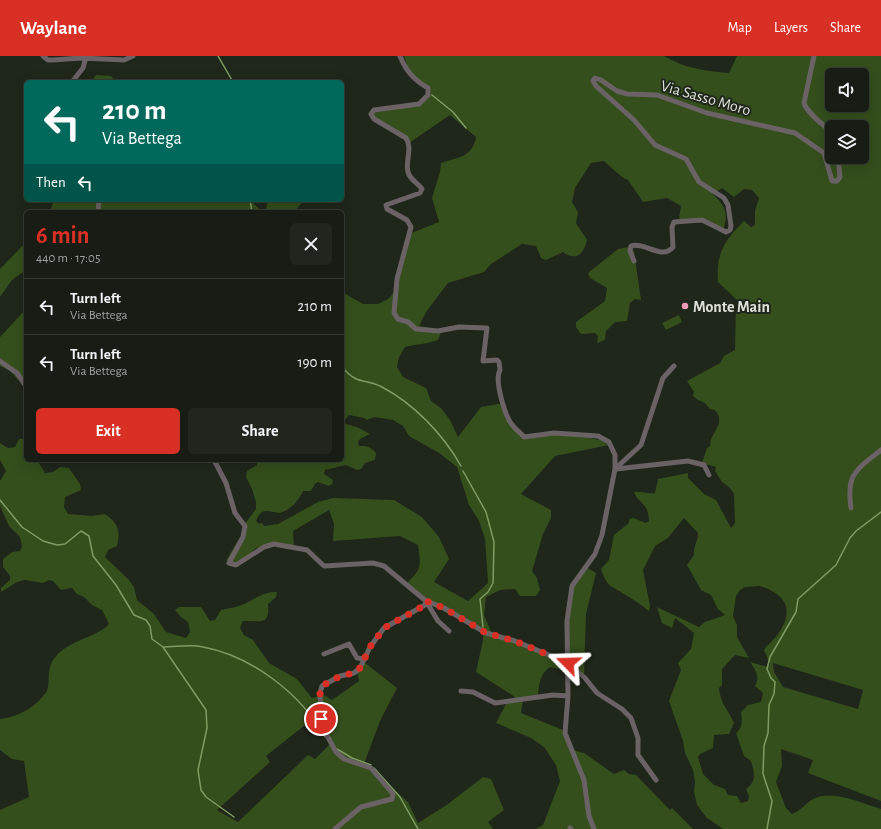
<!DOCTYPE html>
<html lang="en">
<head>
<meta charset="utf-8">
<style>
	:root { --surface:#171c14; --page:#20251d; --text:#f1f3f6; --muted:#9ea1a0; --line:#363a34; --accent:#d93025 }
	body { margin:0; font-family:"Alegreya Sans",sans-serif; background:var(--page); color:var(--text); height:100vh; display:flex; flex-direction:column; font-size:15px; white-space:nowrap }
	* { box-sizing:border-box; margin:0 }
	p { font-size:13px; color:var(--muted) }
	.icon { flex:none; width:22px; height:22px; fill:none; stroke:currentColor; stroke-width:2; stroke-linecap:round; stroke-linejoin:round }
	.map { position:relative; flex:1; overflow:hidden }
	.details { position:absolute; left:24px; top:154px; width:320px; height:252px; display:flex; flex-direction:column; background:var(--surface); border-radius:6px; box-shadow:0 4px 16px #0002,0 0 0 1px var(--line) }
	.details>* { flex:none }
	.top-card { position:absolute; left:24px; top:24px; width:320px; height:122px; border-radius:6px; box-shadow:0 4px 16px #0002,0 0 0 1px var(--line); background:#00695c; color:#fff; overflow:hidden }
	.tools { position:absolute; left:825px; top:12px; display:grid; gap:8px }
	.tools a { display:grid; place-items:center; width:44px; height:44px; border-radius:6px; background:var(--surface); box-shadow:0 4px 16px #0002,0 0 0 1px var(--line); font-size:20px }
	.pin { position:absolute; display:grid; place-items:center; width:34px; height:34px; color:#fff; margin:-17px; border:2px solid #fff; border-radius:50%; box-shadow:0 1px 4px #0007 }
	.me { position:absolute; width:44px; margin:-22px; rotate:292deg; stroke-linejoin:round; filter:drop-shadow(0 0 3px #0008) }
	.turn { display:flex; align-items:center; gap:14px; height:84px; padding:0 12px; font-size:18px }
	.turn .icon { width:52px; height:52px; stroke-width:2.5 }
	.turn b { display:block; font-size:28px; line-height:34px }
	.then { display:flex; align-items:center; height:38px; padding:0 12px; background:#0003; gap:8px; font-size:15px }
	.round { display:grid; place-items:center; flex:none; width:42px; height:42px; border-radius:6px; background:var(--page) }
	.summary { display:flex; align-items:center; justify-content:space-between; height:68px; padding:0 12px }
	h1 { font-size:24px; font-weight:700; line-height:30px; color:var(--accent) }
	.primary-button { display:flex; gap:8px; margin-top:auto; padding:8px 12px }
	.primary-button a { flex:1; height:46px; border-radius:6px; background:var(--accent); color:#fff; font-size:16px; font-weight:700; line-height:46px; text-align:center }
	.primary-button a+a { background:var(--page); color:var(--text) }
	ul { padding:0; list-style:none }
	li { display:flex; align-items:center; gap:12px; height:56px; padding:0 12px; border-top:1px solid var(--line) }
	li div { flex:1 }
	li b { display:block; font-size:15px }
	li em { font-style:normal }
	header { display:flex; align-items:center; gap:24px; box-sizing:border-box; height:56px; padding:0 20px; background:var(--accent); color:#fff }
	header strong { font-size:19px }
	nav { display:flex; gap:22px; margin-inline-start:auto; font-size:14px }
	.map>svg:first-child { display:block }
	.green { fill:#344e1c; fill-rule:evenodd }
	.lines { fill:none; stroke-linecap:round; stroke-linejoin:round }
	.stream { stroke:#7e9c63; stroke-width:1.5 }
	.minor { stroke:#6a6265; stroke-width:5 }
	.route { stroke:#d93025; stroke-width:7; stroke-dasharray:0 12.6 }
	.poi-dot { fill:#f09ab7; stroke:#1f261a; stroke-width:1.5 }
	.labels { text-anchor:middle; stroke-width:4; stroke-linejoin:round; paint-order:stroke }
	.street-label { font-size:16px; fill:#dce1d9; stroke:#1f261a }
	.poi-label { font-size:16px; font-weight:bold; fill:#dce1d9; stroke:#1f261a; text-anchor:start }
</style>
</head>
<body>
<header>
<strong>Waylane</strong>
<nav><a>Map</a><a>Layers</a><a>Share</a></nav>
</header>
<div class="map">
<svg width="881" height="773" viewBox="0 0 881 773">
	<rect width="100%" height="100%" fill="#1f261a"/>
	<path class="green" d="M404,0H664C684,12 706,15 729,17L737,0H881V745L808,717L813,704L781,693L782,710L776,726L786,752L792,758C801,755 806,746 815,742C835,734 861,747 881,753V773H723L707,762L697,749L694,736L695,726L693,714L685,697L683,685L669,645L681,614L678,607L691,593L694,577L675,562L672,572L662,567L657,551L699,571L705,566L725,559L718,553L711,539L701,534L687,509L694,499C693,491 698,485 698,477L684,462L668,482L655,490L643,514L650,550L649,555C641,549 633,543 624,538C610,529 607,531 601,513L609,504L614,479L629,467V463L633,462L646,467L649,465C648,445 638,448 634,436C642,435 647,438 655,437L658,423L688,417V422L704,438L716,444L731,472L735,467L734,438L730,432L722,426L715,415L716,411L702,407L707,392L710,390C710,375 727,369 715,354L710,353L705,347L698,344L693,340L694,336L687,325L720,307L724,300L735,294L736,251L740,247L718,226C716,197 724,185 744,165L751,171L755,169V155L759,142L752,134L744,133L734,141L722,132L713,138C725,150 729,157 723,174L696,164L682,165L679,162L681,150L667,142L643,146L628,124C620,121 610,110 604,105L591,107L575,132L572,146L578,156L576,167L587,184C584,198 576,206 563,196L546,204L541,202L536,190L522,188L491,208L484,216L448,227L426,256L419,270L442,274L438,284C428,288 416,288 405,291L399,301L397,311L403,321L426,332L431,345L441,352L450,364L458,381L481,351L504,347V355L528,383L556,376L600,384L609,389L555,400L521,438L551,454V462L543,478L532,515L537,522L540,534L536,540H520L515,533L500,534L486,541L484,559L492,578L566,608L572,527L584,510L596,517L586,558L584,619L550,611C540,618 539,627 538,639L523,644L521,657L563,674L572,694L584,697L614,718L624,714L629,718L636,719L670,754L672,752L693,773H536L543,769L560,725L556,709L544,691L531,682L496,667L506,648L513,645L515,641L476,616L483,584V575L427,547L406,528C422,513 421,510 418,489L400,480L333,485L334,468L329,454L293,475L294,492L273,489L256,492L238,509L227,507V503L243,476L244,469L256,453V446L252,433L246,421L247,415L257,409V404H342V236L363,248H378L388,243L396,234L409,178L439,166L432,142L440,116L441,107C458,101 472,102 476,81L450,59L409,87L398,75L368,58L414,49L428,40L430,35L406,13L407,9ZM832,19H862V49H832ZM832,71H862V101H832ZM349,359L364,362L367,364L374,361L393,364L403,370L409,380L439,397L457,411L469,449L479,465L485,483L488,527L468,545L434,526L449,503L439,481L422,461L394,444L333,442L318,446L278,468L264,470L262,467L259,468L256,465C262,450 268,456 280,457C292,453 298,445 303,435H311L315,428L318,426L329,430L332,428L333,424L324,418L325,414L346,409L357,414L361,413L365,407L375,404L376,397C370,390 367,390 359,390L358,386L360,383L370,378L357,371L346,368L344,365ZM760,530C799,542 790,569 766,591L764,594L770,608L768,611L750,606C756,615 760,620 755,630L763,637L761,646L748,649L741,656C742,664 743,672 736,677L744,700L751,705C754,715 757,726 746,733L749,740L748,745L741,747L737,740L728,739L725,733L714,729L703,718L698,701L700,698L713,692L714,679L729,678L734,667C728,653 721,649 719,632L722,629V613L735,599L749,602L737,581V569L733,560L736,540L740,534L745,531ZM773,607L863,634L858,653L783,631L774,616Z
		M96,19L111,20L116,26H91Z
		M54,144H251L259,153H266L268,144H304L294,156H50Z
		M26,186V214L12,224L0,241V213Z
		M628,191L634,195L641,244L635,243L630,247L627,265L615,266L606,275L605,284L597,287L598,280L595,277L581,278L576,271V266L605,245L607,232L590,222L588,217L618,193Z
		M26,253V322L19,325L10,315L0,310V281Z
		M679,259L682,266L666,274L662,267Z
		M19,383H26V404H37L45,417L53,416L60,411L69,412L80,428L81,434L65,441L64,451L68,458L92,460L105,458C118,467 121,475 117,490L108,494L105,501L128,523L134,531L137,544L154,558L166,576L186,582L190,576L188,566L181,561L175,554L179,551H201L210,565L215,564L221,554C230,552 240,551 248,546C259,540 265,536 277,536L276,541L268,548C270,571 260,564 243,565L240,572L244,579L253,584L269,607L297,623L312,642L324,639L332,644L359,625L357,615L364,606L397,632L380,665L364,708L408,746L418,767L448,748L483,721L491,723L504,754L488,766L493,773H0V754L29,741L24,705L12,703L0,694V663C20,660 35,652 47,635C50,626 47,618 51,608C62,584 98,582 109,568L102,554L92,549L84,541L77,538L72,532L61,534L53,525L49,524L43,527L25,524L17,526L1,536V532L10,524V520L3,511V503L12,496L20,495L22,490L20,481L9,470L0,450V425L6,415L0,404V387L8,392L15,391ZM314,662L324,673L332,686L315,703L308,699L238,766L217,754L270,706L266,700Z"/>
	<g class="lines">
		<path class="stream" d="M218,0L233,26
			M432,39L453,56L466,72
			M250,144L252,156
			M342,311C358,330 365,322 382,331C414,348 443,378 461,410
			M463,415L486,456L494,486L493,527L488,536L480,543L483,571
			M0,444L22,471L43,485L57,489L65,488L81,475L89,480L93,500L116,529L134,559L146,564L150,570L152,583L163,591L206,654L207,672L198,714L201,734L206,741L234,761
			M163,591C176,591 191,588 203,591C252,600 301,638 325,681
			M337,693L352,702L371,709
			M374,712L400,741L418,773
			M767,773L772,745L763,718L764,690L768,677L769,649L774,638L775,626L771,622L767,613L770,601L796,556L798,543L836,509L850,482L856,475L881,456"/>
		<path class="minor" d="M43,0L48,4H53L81,2L124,4L133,0
			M400,0C406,15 414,24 428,32V39L419,48L374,54L371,58L374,63L406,82C413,92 405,105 408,116C410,124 418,127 422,133L420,137L386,149L387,153L407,164L411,171L397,223L394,257L398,263L408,266L416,273L438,275L459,271L487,272L483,305L497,304L499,306L500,314C494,324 505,361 513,370C516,374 521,377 524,381L554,377L598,380L609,386L615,399V413L602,479L595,498L572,530L567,565L568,640L565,677L584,724L589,760L594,773
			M814,0L804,47C807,57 824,69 832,77
			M72,26L83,12L86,1
			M98,156L99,144
			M634,205L630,195L631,190C644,185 662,205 673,191L672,171L674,166L702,164L726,176L730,174L731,170L728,149L724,142L699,126L686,103L655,89L634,64L596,30L593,25L595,22L601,24L617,35L627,38L657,39L707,57L795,77L824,97L832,125H837L840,121L838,101
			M0,305L17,317L26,330
			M214,404L226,427L235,457L245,470L243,481L229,507L236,509L264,491L274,488L307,494L324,510L373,507L384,510L426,545L444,552L486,577L515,585L568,607L585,622L597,637L622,653L631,662L638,682V699L656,724
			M615,413L641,389L663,322L674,310
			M616,413L688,405L704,409L709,419
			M851,452C846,418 856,414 881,394
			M426,545L438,565L449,575
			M324,598L349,588L357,602L365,603
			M461,635L473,636L495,647L553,639L568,640
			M570,772L571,773
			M335,773L361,751L392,743L393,738L371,712L344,703L336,696L322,670L320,637L322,630L340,620L354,617L360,612L370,591L384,572L425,549L426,545"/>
	</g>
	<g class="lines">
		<path class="route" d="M321,663L320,637L322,630L340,620L354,617L360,612L370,591L384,572L425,549L426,545L444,552L486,577L515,585L568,607"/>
	</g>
	<circle class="poi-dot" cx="685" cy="250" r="4"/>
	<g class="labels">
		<g class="street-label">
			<text transform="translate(706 41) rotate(16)" y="6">Via Sasso Moro</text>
		</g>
		<g class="poi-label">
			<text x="693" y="256">Monte Main</text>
		</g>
	</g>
</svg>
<div class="tools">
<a><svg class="icon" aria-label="sound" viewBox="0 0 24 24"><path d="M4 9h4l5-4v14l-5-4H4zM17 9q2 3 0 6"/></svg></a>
<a><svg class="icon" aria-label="layers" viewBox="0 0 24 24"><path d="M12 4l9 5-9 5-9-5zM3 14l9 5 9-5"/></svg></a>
</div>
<div class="pin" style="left:321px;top:663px;background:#d93025"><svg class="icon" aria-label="arrive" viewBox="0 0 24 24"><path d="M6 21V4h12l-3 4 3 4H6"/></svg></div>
<svg class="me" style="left:568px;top:607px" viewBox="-20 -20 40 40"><path d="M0-17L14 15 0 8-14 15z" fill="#d93025" stroke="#fff" stroke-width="4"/></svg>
<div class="top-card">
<div class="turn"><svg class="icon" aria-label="left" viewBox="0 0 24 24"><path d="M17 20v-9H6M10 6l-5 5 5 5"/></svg><div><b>210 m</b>Via Bettega</div></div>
<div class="then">Then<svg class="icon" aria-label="left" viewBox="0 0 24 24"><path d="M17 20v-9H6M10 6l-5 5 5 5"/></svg></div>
</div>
<section class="details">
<div class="summary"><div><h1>6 min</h1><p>440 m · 17:05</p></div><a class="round"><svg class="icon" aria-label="close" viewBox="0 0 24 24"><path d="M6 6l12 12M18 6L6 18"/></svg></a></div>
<ul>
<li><svg class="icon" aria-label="left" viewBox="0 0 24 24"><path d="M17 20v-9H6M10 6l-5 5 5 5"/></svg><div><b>Turn left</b><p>Via Bettega</p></div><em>210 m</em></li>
<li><svg class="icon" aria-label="left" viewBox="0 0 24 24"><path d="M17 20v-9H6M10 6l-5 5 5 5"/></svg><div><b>Turn left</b><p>Via Bettega</p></div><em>190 m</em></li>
</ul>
<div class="primary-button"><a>Exit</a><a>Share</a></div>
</section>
</div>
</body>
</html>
